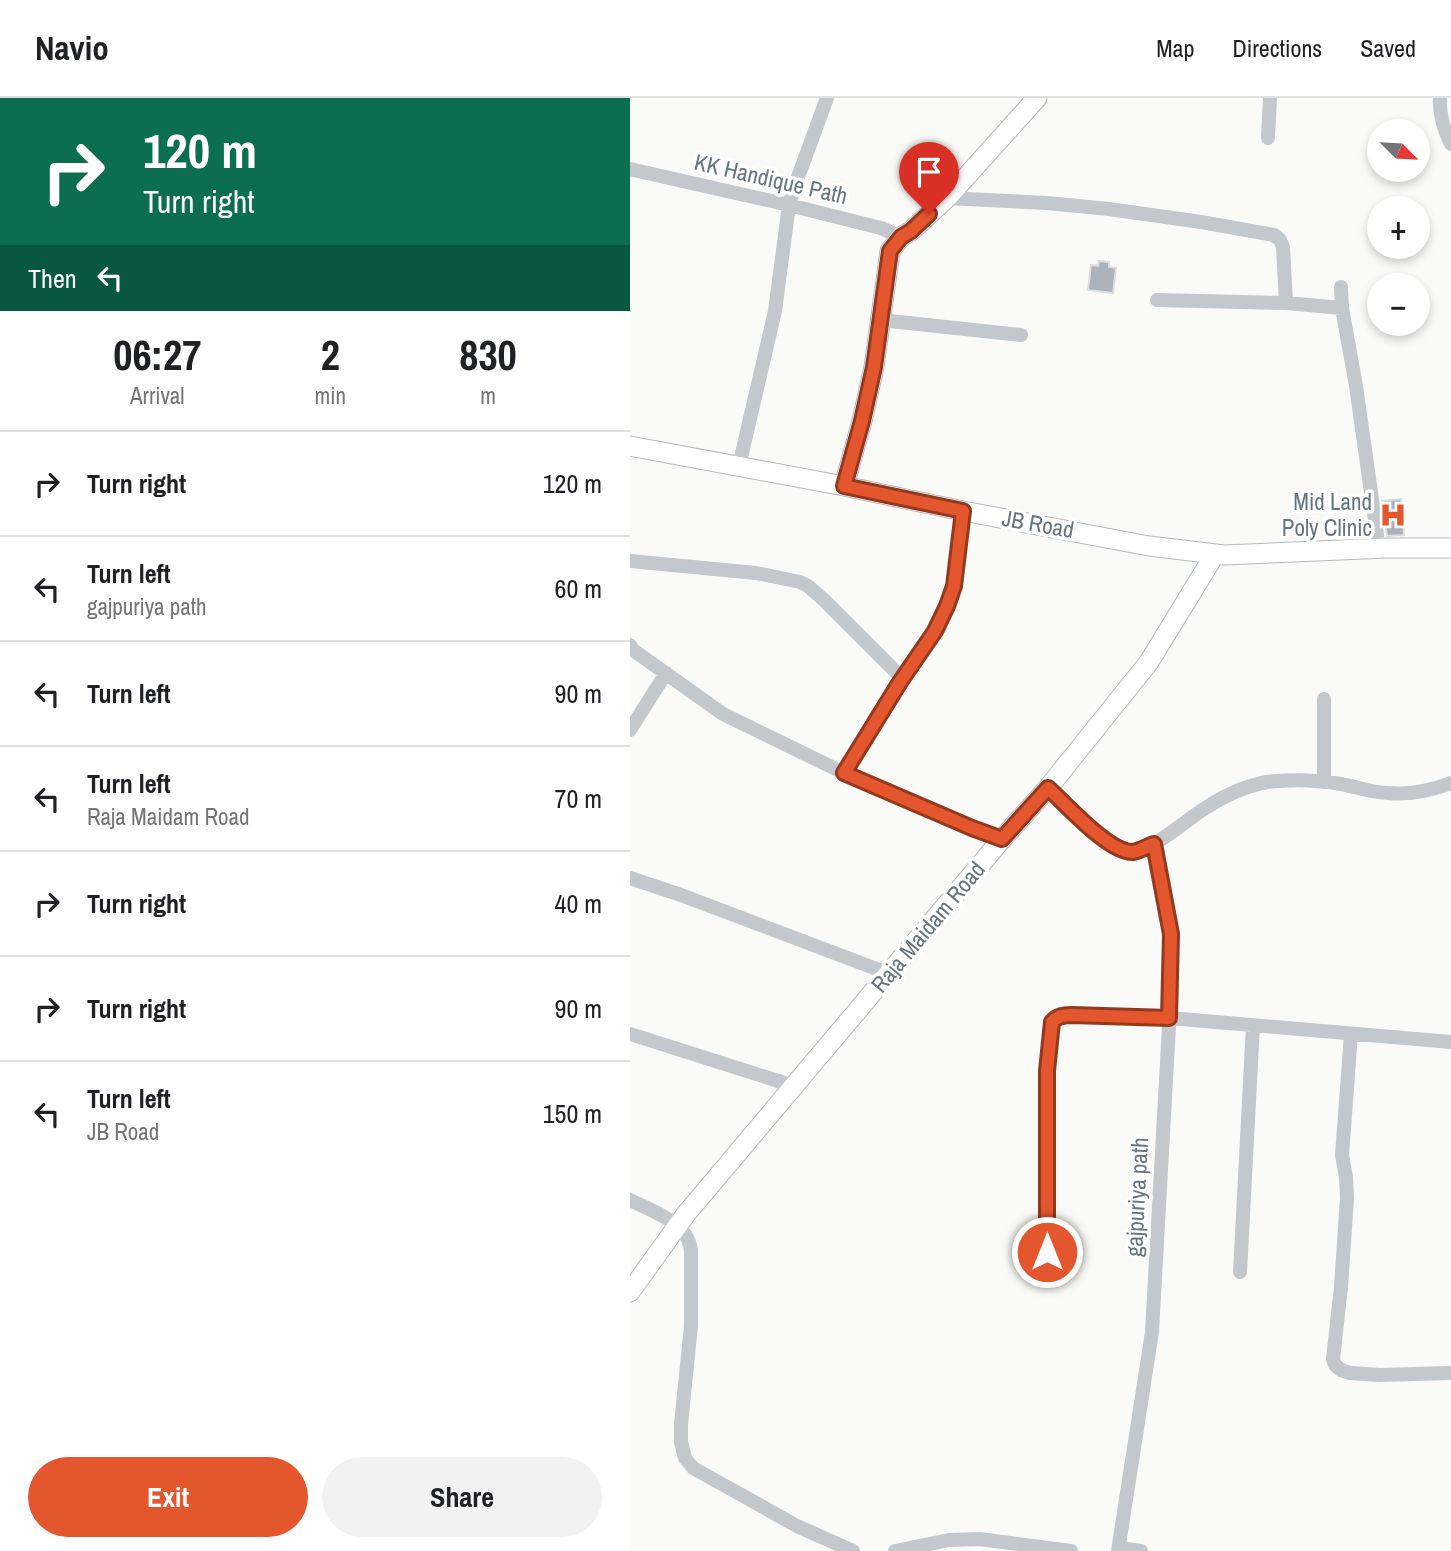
<!DOCTYPE html>
<html lang="en">
<head>
<meta charset="utf-8">
<style>
	:root { --surface:#fff; --page:#f2f2f2; --text:#202124; --muted:#757577; --line:#e0e0e0; --accent:#e4572e }
	body { margin:0; font-family:"Archivo Narrow",sans-serif; background:var(--page); color:var(--text); height:100vh; display:flex; flex-direction:column; font-size:26px; white-space:nowrap }
	* { box-sizing:border-box; margin:0 }
	p { font-size:23px; color:var(--muted) }
	.icon { flex:none; width:38px; height:38px; fill:none; stroke:currentColor; stroke-width:2; stroke-linecap:round; stroke-linejoin:round }
	.map { position:relative; flex:1; overflow:hidden }
	.drawer { display:flex; flex-direction:column; background:var(--surface); width:630px }
	.drawer>* { flex:none }
	.top-card { background:#0b6e4f; color:#fff; overflow:hidden }
	.needle { width:46px; rotate:114deg }
	.controls { position:absolute; left:737px; top:21px; display:grid; gap:14px }
	.controls a { display:grid; place-items:center; width:63px; height:63px; border-radius:50%; background:var(--surface); box-shadow:0 4px 10px #0003; font-size:35px }
	.pin { position:absolute; display:grid; place-items:center; width:60px; height:60px; color:#fff; margin:-72px -30px; border-radius:50% 50% 50% 0; rotate:-45deg; box-shadow:0 0 7px #0007 }
	.pin .icon { rotate:45deg }
	.me { position:absolute; width:77px; margin:-38px; rotate:0deg; stroke-linejoin:round; filter:drop-shadow(0 0 5px #0008) }
	.turn { display:flex; align-items:center; gap:24px; height:147px; padding:0 28px; font-size:32px }
	.turn .icon { width:91px; height:91px; stroke-width:2.5 }
	.turn b { display:block; font-size:49px; line-height:60px }
	.then { display:flex; align-items:center; height:66px; padding:0 28px; background:#0003; gap:14px; font-size:26px }
	.eta { display:flex; justify-content:space-evenly; align-items:center; height:119px; text-align:center }
	.eta b { font-size:42px; font-weight:800; line-height:49px }
	.action { display:flex; gap:14px; margin-top:auto; padding:14px 28px }
	.action a { flex:1; height:80px; border-radius:42px; background:var(--accent); color:#fff; font-size:28px; font-weight:800; line-height:80px; text-align:center }
	.action a+a { background:var(--page); color:var(--text) }
	ul { padding:0; list-style:none }
	li { display:flex; align-items:center; gap:21px; height:105px; padding:0 28px; border-top:2px solid var(--line) }
	li div { flex:1 }
	li b { display:block; font-size:26px }
	li em { font-style:normal }
	header { display:flex; align-items:center; gap:42px; box-sizing:border-box; height:98px; padding:0 35px; background:var(--surface); border-bottom:2px solid var(--line) }
	header strong { font-size:33px }
	nav { display:flex; gap:38px; margin-inline-start:auto; font-size:24px }
	main { display:flex; flex:1; min-height:0 }
	.map>svg:first-child { display:block }
	.building { fill:#aab3b9; stroke:#dcdcda; stroke-width:2 }
	.lines { fill:none; stroke-linecap:round; stroke-linejoin:round }
	.secondary-casing { stroke:#b3babf; stroke-width:21 }
	.street { stroke:#c3c8cc; stroke-width:14 }
	.secondary { stroke:#fff; stroke-width:19 }
	.route-casing { stroke:#94391e; stroke-width:18 }
	.route { stroke:#e4572e; stroke-width:12 }
	.labels { text-anchor:middle; stroke-width:7; stroke-linejoin:round; paint-order:stroke }
	.street-label { font-size:23px; fill:#657683; stroke:#fff }
	.poi-label { font-size:23px; fill:#657683; stroke:#fff; text-anchor:end }
</style>
</head>
<body>
<header>
<strong>Navio</strong>
<nav><a>Map</a><a>Directions</a><a>Saved</a></nav>
</header>
<main>
<section class="drawer">
<div class="top-card">
<div class="turn"><svg class="icon" aria-label="right" viewBox="0 0 24 24"><path d="M7 20v-9h11M14 6l5 5-5 5"/></svg><div><b>120 m</b>Turn right</div></div>
<div class="then">Then<svg class="icon" aria-label="left" viewBox="0 0 24 24"><path d="M17 20v-9H6M10 6l-5 5 5 5"/></svg></div>
</div>
<div class="eta">
<div><b>06:27</b><p>Arrival</p></div>
<div><b>2</b><p>min</p></div>
<div><b>830</b><p>m</p></div>
</div>
<ul>
<li><svg class="icon" aria-label="right" viewBox="0 0 24 24"><path d="M7 20v-9h11M14 6l5 5-5 5"/></svg><div><b>Turn right</b></div><em>120 m</em></li>
<li><svg class="icon" aria-label="left" viewBox="0 0 24 24"><path d="M17 20v-9H6M10 6l-5 5 5 5"/></svg><div><b>Turn left</b><p>gajpuriya path</p></div><em>60 m</em></li>
<li><svg class="icon" aria-label="left" viewBox="0 0 24 24"><path d="M17 20v-9H6M10 6l-5 5 5 5"/></svg><div><b>Turn left</b></div><em>90 m</em></li>
<li><svg class="icon" aria-label="left" viewBox="0 0 24 24"><path d="M17 20v-9H6M10 6l-5 5 5 5"/></svg><div><b>Turn left</b><p>Raja Maidam Road</p></div><em>70 m</em></li>
<li><svg class="icon" aria-label="right" viewBox="0 0 24 24"><path d="M7 20v-9h11M14 6l5 5-5 5"/></svg><div><b>Turn right</b></div><em>40 m</em></li>
<li><svg class="icon" aria-label="right" viewBox="0 0 24 24"><path d="M7 20v-9h11M14 6l5 5-5 5"/></svg><div><b>Turn right</b></div><em>90 m</em></li>
<li><svg class="icon" aria-label="left" viewBox="0 0 24 24"><path d="M17 20v-9H6M10 6l-5 5 5 5"/></svg><div><b>Turn left</b><p>JB Road</p></div><em>150 m</em></li>
</ul>
<div class="action"><a>Exit</a><a>Share</a></div>
</section>
<div class="map">
<svg width="821" height="1453" viewBox="0 0 821 1453">
	<rect width="100%" height="100%" fill="#fafaf8"/>
	<path class="building" d="M469,163L479,164V169L486,170L483,195L458,192L461,167L468,168Z
		M771,401L774,437L757,438L752,403Z"/>
	<g class="lines">
		<defs>
			<path id="secondary" d="M0,348L214,388L333,413L519,448L594,457L757,450H821
				M214,388L232,323L244,269L260,153L271,139L281,133L317,100L407,0
				M0,1194L56,1116L372,741L418,690L519,564L585,456"/>
		</defs>
		<use href="#secondary" class="secondary-casing"/>
		<path class="street" d="M810,0C809,15 814,33 821,46
			M638,40L640,0
			M0,71L159,107L251,130L271,139
			M317,100L417,105L479,111L571,124L644,137L650,142L653,149L656,205
			M711,189L712,210L726,288L749,451
			M527,202L656,205L712,210
			M251,222L391,237
			M109,368L145,213L159,107L164,90L197,0
			M0,463L126,475L170,484L178,488L194,502L273,581
			M0,547L3,552L93,616L214,675L342,730L372,741
			M694,601V684
			M0,632L36,575
			M214,675L270,584L305,533L317,508L324,488L333,413
			M418,690C437,707 477,753 501,753C522,754 556,722 574,711C592,699 615,688 637,684C661,681 688,682 711,686C727,689 743,695 758,695C779,697 802,692 821,685
			M0,780L51,797L260,876
			M0,936L164,988
			M721,936L712,1057L716,1079L717,1100L711,1189L703,1261L705,1267L711,1272L720,1275L750,1277L821,1275
			M0,1102C16,1110 45,1121 55,1136C59,1141 60,1147 61,1152V1228L51,1326V1344L55,1360L63,1370L167,1428L223,1453
			M417,1154C417,1101 417,1048 417,995C417,981 417,936 422,925C425,917 434,917 441,917L539,920L821,944
			M610,1174L623,927
			M489,1450L511,1453
			M265,1453L319,1442L350,1441L441,1453
			M488,1453L522,1234L539,928L541,836L524,746"/>
		<use href="#secondary" class="secondary"/>
	</g>
	<g class="lines">
		<defs>
			<path id="route" d="M299,116L281,133L271,139L260,153L244,269L232,323L214,388L333,413L324,488L317,508L305,533L270,584L214,675L342,730L372,741L418,690C436,706 479,755 503,754C509,753 518,748 524,746L541,836L539,920L441,917C433,917 427,918 422,924L417,973V1154"/>
		</defs>
		<use href="#route" class="route-casing"/>
		<use href="#route" class="route"/>
	</g>
	<defs>
		<symbol id="hospital-bare" viewBox="-9 -9 18 18"><path d="M-5-5h3v3.5h4V-5h3V5h-3V1.5h-4V5h-3Z" fill="#e4572e" stroke="#fff" stroke-width="2.5" paint-order="stroke"/></symbol>
	</defs>
	<g fill-rule="evenodd">
		<use href="#hospital-bare" x="744" y="398" width="38" height="38"/>
	</g>
	<g class="labels">
		<g class="street-label">
			<text transform="translate(141 81) rotate(13)" y="8">KK Handique Path</text>
			<text transform="translate(408 426) rotate(10)" y="8">JB Road</text>
			<text transform="translate(298 829) rotate(-50)" y="8">Raja Maidam Road</text>
			<text transform="translate(507 1099) rotate(-87)" y="8">gajpuriya path</text>
		</g>
		<g class="poi-label">
			<text x="742" y="412">Mid Land<tspan x="742" dy="26">Poly Clinic</tspan></text>
		</g>
	</g>
</svg>
<div class="controls">
<a><svg class="needle" viewBox="-14 -14 28 28"><path d="M0-13l5 13h-10z" fill="#e53935"/><path d="M0 13l5-13h-10z" fill="#757577"/></svg></a>
<a>+</a>
<a>−</a>
</div>
<div class="pin" style="left:299px;top:116px;background:#d93025"><svg class="icon" aria-label="arrive" viewBox="0 0 24 24"><path d="M6 21V4h12l-3 4 3 4H6"/></svg></div>
<svg class="me" style="left:417px;top:1154px" viewBox="-20 -20 40 40"><circle r="17" fill="#e4572e" stroke="#fff" stroke-width="3"/><path d="M0-11L8 9 0 5-8 9z" fill="#fff"/></svg>
</div>
</main>
</body>
</html>
